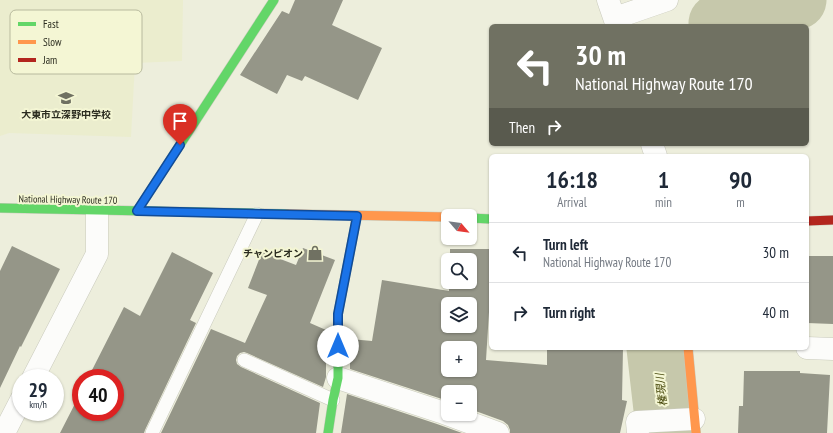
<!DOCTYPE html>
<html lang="en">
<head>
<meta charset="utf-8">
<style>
	:root { --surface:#fff; --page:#f2f2f3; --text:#1f2937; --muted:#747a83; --line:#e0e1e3 }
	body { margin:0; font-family:"PT Sans Narrow","Noto Sans JP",sans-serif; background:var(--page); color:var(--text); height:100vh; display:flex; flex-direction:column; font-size:15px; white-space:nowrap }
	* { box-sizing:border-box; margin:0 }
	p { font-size:13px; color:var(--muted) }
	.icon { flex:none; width:22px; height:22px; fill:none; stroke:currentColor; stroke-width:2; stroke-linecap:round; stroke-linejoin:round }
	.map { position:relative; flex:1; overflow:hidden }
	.sheet { position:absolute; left:489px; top:154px; width:320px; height:196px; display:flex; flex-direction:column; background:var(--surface); border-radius:6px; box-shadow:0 1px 3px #0004 }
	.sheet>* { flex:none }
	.hud { position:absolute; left:489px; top:24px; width:320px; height:122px; border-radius:6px; box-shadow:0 1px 3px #0004; background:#707162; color:#fff; overflow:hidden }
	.needle { width:26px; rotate:118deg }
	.fabs { position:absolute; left:441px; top:209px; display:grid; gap:8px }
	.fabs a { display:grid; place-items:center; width:36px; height:36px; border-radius:6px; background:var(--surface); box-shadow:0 1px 3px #0004; font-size:20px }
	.speed { position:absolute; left:12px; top:369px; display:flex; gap:8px; font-size:20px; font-weight:700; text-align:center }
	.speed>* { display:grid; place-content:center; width:52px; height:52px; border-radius:50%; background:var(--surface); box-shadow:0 1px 3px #0004; line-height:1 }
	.speed small { font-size:10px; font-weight:400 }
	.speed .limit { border:6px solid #d22; background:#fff; color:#111 }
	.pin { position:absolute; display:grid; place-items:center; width:34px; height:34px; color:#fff; margin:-41px -17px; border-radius:50% 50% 50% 0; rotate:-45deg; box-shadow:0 0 4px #0007 }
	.pin .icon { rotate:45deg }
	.me { position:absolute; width:44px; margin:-22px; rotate:0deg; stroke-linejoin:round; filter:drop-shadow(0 0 3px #0008) }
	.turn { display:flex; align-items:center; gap:14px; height:84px; padding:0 20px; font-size:18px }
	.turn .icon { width:52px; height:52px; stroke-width:2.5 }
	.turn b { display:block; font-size:28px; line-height:34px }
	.then { display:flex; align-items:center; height:38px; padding:0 20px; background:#0003; gap:8px; font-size:15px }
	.eta { display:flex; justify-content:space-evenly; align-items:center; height:68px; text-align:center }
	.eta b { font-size:24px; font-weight:800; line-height:28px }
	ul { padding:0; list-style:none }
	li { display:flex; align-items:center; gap:12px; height:60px; padding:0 20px; border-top:1px solid var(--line) }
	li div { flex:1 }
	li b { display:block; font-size:15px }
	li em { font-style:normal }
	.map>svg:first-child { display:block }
	.built { fill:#ebedce }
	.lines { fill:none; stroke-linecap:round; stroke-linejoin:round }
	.river { stroke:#c6c8ab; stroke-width:59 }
	.building { fill:#959688; fill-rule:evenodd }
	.lane-casing { stroke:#c9cabc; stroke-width:14 }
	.street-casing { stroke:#c9cabc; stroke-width:23 }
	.fast-casing { stroke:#c9cabc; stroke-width:10 }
	.slow-casing { stroke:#c9cabc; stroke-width:10 }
	.jam-casing { stroke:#c9cabc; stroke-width:10 }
	.lane { stroke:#fcfcfa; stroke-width:13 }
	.street { stroke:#fcfcfa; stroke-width:22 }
	.fast { stroke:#63d668; stroke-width:9 }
	.slow { stroke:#ff974d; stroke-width:9 }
	.jam { stroke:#b3261e; stroke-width:9 }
	.route-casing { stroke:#114b97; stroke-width:10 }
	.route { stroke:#1a73e8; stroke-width:7 }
	.labels { text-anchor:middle; stroke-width:4; stroke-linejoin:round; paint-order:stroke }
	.poi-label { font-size:10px; font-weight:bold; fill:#2c2d20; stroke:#f4f6d4 }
	.street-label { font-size:10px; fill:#2c2d20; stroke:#f4f6d4 }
	.water-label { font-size:11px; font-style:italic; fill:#424305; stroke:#f4f6d4 }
	.key { fill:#f4f6d4; stroke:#b8ba9e; stroke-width:1 }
	.key-label { font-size:11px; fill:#2c2d20 }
</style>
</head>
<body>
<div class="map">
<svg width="833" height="433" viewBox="0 0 833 433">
	<rect width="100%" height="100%" fill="#edeedc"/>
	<path class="built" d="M0,0H183L182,61L135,63L131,137L9,133L0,136Z"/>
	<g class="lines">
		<path class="river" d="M718,23L797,0
			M656,348L664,418L665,433"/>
	</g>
	<path class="building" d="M295,0H343L332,25L382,48L358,100L305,76L302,81L287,75L277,94L240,75L282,11L289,14Z
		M12,246L60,269L21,347L20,346L0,388V271Z
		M303,248L335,260L310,323L326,330V377L323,387L247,353L244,352L240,353L237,356L236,360L237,364L241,367L320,403L316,433H161L211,329L245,343L267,295L248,288L262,252L296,265Z
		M450,249H491L490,280H491L486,360L547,365V348H623L622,400L627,401L620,433H510V430L508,425L503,421L470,409V392H448V401L350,369V339L372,341L382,280L449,291V282H470V260H450ZM448,304H470V326H448ZM448,348H470V370H448Z
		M172,252L213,273L190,320L196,323L145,430L144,433H60L81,392V412H115V378H88L124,307L140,316Z
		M807,256H833V324L807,323Z
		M744,371H800V373L830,375L827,433H738L739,406H743Z
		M347,394L437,424L462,433H341Z"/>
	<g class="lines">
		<defs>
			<path id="lane" d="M244,360L333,400
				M152,433L257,214"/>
			<path id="street" d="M608,0L617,26
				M615,18L667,0
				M652,144L656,156
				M807,348L833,349
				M33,378L97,254V210
				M338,378L441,412L498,433
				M4,433L21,400
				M638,433L637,422L694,419"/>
			<path id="fast" d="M0,208L287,214
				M137,211L274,0
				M470,218L491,219
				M328,433L333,400L338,378V314L357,216"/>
			<path id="slow" d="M287,214L448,217
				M688,348L696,433"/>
			<path id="jam" d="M807,221L833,220"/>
		</defs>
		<use href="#lane" class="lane-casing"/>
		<use href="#street" class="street-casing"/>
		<use href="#fast" class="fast-casing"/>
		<use href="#slow" class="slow-casing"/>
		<use href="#jam" class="jam-casing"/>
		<use href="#lane" class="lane"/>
		<use href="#street" class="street"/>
		<use href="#fast" class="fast"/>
		<use href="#slow" class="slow"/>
		<use href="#jam" class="jam"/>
	</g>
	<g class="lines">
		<defs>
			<path id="route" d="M180,145L137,211L357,216L338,314V346"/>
		</defs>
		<use href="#route" class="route-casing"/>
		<use href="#route" class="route"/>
	</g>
	<defs>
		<symbol id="school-bare" viewBox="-9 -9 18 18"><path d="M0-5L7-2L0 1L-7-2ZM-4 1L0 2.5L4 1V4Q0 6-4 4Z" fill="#707162" stroke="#f4f6d4" stroke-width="2.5" paint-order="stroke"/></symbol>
		<symbol id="shop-bare" viewBox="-9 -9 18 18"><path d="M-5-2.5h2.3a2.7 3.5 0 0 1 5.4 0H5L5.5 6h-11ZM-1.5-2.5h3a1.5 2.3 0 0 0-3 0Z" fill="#707162" stroke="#f4f6d4" stroke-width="2.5" paint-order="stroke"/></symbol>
	</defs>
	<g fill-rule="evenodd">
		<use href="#school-bare" x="55" y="87" width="22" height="22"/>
		<use href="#shop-bare" x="304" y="242" width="22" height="22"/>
	</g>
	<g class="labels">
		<g class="poi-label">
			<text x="66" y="118">大東市立深野中学校</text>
			<text x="303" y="257" text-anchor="end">チャンピオン</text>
		</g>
		<g class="street-label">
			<text transform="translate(68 199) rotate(1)" y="4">National Highway Route 170</text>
		</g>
		<g class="water-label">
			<text transform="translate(661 390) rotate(-96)" y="4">権現川</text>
		</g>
	</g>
	<rect x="10" y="10" width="132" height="64" rx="6" class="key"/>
	<rect x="18" y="22" width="18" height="4" fill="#63d668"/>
	<rect x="18" y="40" width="18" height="4" fill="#ff974d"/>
	<rect x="18" y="58" width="18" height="4" fill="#b3261e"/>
	<g class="key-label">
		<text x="43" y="28">Fast</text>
		<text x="43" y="46">Slow</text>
		<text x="43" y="64">Jam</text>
	</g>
</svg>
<div class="fabs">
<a><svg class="needle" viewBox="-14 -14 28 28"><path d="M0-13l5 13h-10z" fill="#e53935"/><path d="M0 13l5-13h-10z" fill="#747a83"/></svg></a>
<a><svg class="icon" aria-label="search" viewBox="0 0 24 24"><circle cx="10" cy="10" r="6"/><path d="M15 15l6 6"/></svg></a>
<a><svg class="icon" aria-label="layers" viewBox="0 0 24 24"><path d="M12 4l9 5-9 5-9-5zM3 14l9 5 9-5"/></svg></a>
<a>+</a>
<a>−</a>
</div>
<div class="speed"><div>29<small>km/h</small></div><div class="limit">40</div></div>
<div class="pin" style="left:180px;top:145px;background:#d93025"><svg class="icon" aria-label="arrive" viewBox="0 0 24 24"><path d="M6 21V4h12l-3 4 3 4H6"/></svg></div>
<svg class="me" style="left:338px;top:346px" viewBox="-20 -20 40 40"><circle r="19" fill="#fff"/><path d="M0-13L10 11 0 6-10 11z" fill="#1a73e8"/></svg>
<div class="hud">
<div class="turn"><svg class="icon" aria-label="left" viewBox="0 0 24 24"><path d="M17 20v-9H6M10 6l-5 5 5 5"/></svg><div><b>30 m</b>National Highway Route 170</div></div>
<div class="then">Then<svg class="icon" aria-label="right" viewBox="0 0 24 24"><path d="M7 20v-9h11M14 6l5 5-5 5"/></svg></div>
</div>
<section class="sheet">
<div class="eta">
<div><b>16:18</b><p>Arrival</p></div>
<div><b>1</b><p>min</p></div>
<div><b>90</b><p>m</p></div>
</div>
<ul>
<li><svg class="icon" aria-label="left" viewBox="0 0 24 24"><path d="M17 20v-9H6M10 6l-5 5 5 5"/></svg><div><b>Turn left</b><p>National Highway Route 170</p></div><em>30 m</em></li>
<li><svg class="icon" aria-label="right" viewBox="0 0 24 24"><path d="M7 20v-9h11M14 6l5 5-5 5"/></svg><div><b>Turn right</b></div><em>40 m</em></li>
</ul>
</section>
</div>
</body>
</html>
